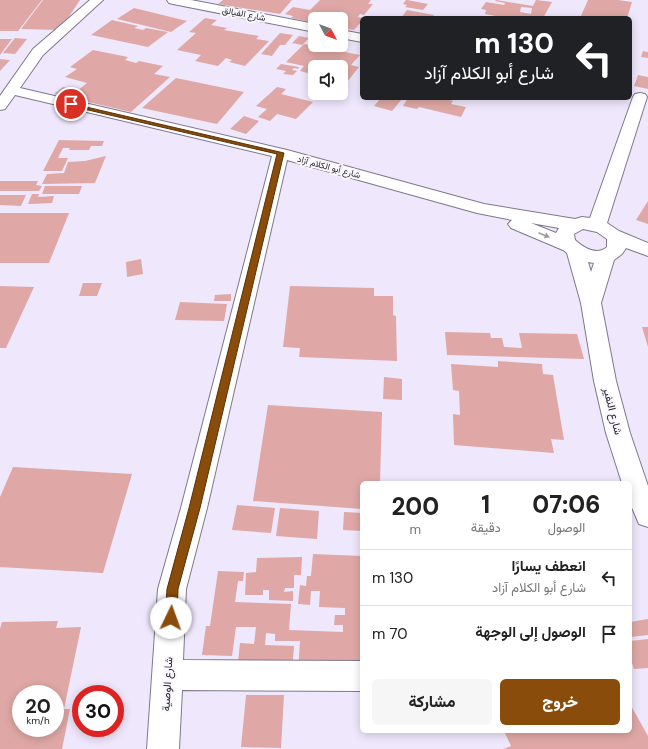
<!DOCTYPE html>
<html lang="ar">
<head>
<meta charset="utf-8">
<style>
	:root { --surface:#fff; --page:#f6f6f6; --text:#222; --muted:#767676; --line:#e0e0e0; --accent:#894c0b }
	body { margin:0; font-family:"DM Sans",Vazirmatn,sans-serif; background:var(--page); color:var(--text); direction:rtl; height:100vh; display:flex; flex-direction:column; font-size:15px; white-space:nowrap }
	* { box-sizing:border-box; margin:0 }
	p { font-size:13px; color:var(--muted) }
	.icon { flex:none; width:22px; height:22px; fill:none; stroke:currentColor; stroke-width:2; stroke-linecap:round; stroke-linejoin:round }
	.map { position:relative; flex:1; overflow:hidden; direction:ltr }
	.panel { position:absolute; left:360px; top:481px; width:272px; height:252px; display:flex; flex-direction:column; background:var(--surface); border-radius:6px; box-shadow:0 2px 10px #0003; direction:rtl }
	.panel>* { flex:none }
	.top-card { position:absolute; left:360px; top:16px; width:272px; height:84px; border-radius:6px; box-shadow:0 2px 10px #0003; direction:rtl; background:#202124; color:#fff; overflow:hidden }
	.needle { width:26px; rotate:131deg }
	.buttons { position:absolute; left:308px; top:12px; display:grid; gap:8px }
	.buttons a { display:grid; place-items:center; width:40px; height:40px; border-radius:6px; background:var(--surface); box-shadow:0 2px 10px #0003; font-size:20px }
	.speed { position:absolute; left:12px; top:685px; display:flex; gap:8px; font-size:20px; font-weight:700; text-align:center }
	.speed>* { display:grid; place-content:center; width:52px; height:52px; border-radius:50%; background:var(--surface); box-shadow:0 2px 10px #0003; line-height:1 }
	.speed small { font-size:10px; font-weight:400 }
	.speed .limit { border:6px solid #d22; background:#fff; color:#111 }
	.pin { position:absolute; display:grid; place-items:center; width:34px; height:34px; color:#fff; margin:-17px; border:2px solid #fff; border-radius:50%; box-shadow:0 1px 4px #0007 }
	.me { position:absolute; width:44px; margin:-22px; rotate:3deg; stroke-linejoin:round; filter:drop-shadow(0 0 3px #0008) }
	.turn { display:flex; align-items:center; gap:14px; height:84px; padding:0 12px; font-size:18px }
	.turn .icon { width:52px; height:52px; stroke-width:2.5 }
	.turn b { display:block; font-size:28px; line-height:34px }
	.eta { display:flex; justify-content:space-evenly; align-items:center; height:68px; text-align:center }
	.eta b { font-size:24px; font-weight:800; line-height:28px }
	.primary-button { display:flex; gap:8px; margin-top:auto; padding:8px 12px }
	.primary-button a { flex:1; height:46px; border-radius:6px; background:var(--accent); color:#fff; font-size:16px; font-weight:800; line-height:46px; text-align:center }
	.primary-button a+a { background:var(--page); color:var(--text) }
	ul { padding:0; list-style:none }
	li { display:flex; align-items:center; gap:12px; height:56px; padding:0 12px; border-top:1px solid var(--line) }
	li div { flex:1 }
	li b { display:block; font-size:15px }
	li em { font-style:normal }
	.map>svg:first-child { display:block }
	.building { fill:#dfa8a6; fill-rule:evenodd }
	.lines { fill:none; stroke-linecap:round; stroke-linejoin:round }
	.minor-casing { stroke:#7f788b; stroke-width:2 }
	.minor { fill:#fff; fill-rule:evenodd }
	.oneway { fill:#9f9ea1 }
	.route { fill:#894c0b; stroke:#593107 }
	.labels { text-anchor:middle; stroke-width:4; stroke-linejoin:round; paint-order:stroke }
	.far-street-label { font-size:9px; fill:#2a272f; stroke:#f9f7fc }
	.street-label { font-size:11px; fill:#2a272f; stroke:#f9f7fc }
</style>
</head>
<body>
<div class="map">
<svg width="648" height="749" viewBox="0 0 648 749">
	<rect width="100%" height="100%" fill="#efe7fc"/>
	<path class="building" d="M0,0H42L18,31H0Z
		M43,0H80L60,30L21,29Z
		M223,0H292L280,14L218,4Z
		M320,0H371L368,4H373L364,15L360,14L358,17L362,18V21L354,30L341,28V19H315V23L291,18L293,16L285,14L293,7L310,10Z
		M406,0H407L428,4L423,10L405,7L407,5L403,4Z
		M496,0L533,6L536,0L552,2L543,18H507L485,14L486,10L481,9L486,2L504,5L505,3L495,1ZM521,7L532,8L531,14L520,12Z
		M588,0H618L632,2L627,18H580Z
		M134,8L187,21L171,32L117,19Z
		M407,10L434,15L432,18H401Z
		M205,18L217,20L211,25L227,28L224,30L259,36L256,39L269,41L245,66L229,62L232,60L226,58L218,66L195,61L201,55L177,50L196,33L189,32Z
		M112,20L138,26L134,28L143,30L146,28L168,32L148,47L91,35Z
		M280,33L293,35L285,45H280L272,56L261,54Z
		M299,36L309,38L302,45L292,43Z
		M15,38L27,39L15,54L3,53Z
		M0,39H12L0,55Z
		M304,44L360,55L351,65L359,67L347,82L341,81V67H315V75L300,71L304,66L286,62Z
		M93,50L128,57L125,60L136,63L139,61L163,66L154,74L170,77L131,112L54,94L63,87L77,91L87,83L65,77L77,69L70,67Z
		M643,51L648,52V58L641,57Z
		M0,59L10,60L0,71Z
		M281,64L299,67L298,69L294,68L292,70L297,71L293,75L283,74L286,71L276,69Z
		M638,75L648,77V89L634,86Z
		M176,78L244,92L217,124L142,108Z
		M277,87L286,89L281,94L313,102L296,119L277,114L270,121L258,117L267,109L256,106Z
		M381,98H398L402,99L392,111L374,106Z
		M408,98H441L453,101L451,104L466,107L461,117L419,107L417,109L403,106Z
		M244,116L259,121L246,134L230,129Z
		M59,140L104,141L102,146H91L89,150H69L70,148H63L58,158H68L62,171H43Z
		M106,156L95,183L42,184L47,174L64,173L68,162L85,161Z
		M0,181H38L36,185L42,186L39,191H0Z
		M45,186H82L79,194H42Z
		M32,194H39L38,197L54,196L52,203L28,204Z
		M0,195H26L21,206L0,205Z
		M648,201V224L636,220Z
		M0,213H69L49,263H0Z
		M141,259L143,274L127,277L126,262Z
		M83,283H102L97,296H79Z
		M0,286L34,287L6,348H0Z
		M290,286L374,288V296H393V315L396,316L397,361L299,357L300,348L283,347Z
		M231,294V301H214L215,295Z
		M180,302L227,304L224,321L175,320Z
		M642,327H648V347Z
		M445,332L490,333L491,338H502L504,347L522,348L519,333L577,334L584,359L447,355Z
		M498,361L542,364L543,374L553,375L564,440L551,439L554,453L454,445L453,414L460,415L459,391L453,390L451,364L498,367Z
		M384,377L402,379V400L383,399Z
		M268,405L382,412L380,483H362V509L253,501Z
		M13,467L132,474L103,573L0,567V497Z
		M237,505L275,508L271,533L232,530Z
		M280,508L319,511L317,539L276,536Z
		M344,512L362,513V531L343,530Z
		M313,554L362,556V674L298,672L300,641H275V634L266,633L265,645L294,646L292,673L237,672L240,643L254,644L256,627H236L232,656L202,655L206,626H210L218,571L244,572L243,581H238L235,602L291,604L289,630L343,632V625H334L335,615H345V608L319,607L320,591H311L310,605L298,604L300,585L306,586L307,576H311Z
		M302,557L301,575H294V588H285L284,592L293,591V601L269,600V590H263V595H245L246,573L256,572L257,558Z
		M648,619V635L631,637L630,622Z
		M58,621L56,628L81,627L64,709H70L62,749H0V629L2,622ZM21,694H55V728H21Z
		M648,639V668L634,669L630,657V641Z
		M246,695H284L281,748L241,747Z
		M630,704L648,736V749H503L511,746L504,731H630Z"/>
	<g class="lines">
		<defs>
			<path id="minor" d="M90,0H103L43,55L20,88L287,150L484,204L575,219L582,217L590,218L633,97L635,94L640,93L645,94L647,97L607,223L619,231L648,243V256L626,248L622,254L614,260L601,303L616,381L630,433L648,486V527L639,524L630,503V483H622L606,433L594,381L581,303L567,253L563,250L511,228L508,224L512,220L477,213L287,160L207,508L186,589L183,660L362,661V691L182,690L179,749H147L158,589L181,508L272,156L15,95L5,109L0,110V96L33,49ZM531,223L559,228L556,233ZM583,229L597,232L607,239V247C597,256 584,248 575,240L574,234ZM588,262L594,263L591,272Z
				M167,0H191L315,24V32L173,4L169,3Z
				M341,30L362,34V42L341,38Z"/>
		</defs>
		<use href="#minor" class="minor-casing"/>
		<use href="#minor" class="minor"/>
	</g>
	<defs><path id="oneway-solid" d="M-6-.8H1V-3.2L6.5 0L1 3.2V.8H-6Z"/></defs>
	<use class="oneway" href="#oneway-solid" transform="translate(544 235) rotate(23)"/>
	<path class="route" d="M69,103L284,153L200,508L178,589L177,618L175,622L171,623L167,622L165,618L167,589L189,508L277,154L71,106L68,104Z"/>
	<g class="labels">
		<g class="far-street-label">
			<text transform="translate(244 14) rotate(11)" y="3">شارع الفيالق</text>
			<text transform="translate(329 167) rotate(15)" y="3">شارع أبو الكلام آزاد</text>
		</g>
		<g class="street-label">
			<text transform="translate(613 411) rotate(76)" y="4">شارع النفير</text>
			<text transform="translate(167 684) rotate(-87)" y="4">شارع الوصية</text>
		</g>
	</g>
</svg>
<div class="buttons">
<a><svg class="needle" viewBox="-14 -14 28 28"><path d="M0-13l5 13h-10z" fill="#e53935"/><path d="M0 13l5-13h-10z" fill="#767676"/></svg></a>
<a><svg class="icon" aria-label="sound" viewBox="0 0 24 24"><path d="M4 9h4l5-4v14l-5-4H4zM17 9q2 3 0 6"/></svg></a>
</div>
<div class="speed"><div>20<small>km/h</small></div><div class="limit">30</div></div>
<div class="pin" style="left:71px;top:104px;background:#d93025"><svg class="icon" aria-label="arrive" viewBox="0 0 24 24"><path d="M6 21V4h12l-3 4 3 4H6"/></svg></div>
<svg class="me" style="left:171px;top:618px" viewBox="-20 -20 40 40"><circle r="19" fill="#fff"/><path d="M0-13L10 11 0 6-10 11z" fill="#894c0b"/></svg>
<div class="top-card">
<div class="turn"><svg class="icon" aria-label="left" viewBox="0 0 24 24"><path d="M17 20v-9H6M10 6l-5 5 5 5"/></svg><div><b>130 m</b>شارع أبو الكلام آزاد</div></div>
</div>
<section class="panel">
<div class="eta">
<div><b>07:06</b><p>الوصول</p></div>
<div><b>1</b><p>دقيقة</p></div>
<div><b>200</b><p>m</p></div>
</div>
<ul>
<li><svg class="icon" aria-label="left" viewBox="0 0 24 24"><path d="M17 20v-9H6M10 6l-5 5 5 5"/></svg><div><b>انعطف يسارًا</b><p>شارع أبو الكلام آزاد</p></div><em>130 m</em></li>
<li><svg class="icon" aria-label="arrive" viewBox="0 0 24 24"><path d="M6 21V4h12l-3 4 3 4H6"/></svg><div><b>الوصول إلى الوجهة</b></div><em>70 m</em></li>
</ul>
<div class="primary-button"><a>خروج</a><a>مشاركة</a></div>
</section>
</div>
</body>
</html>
